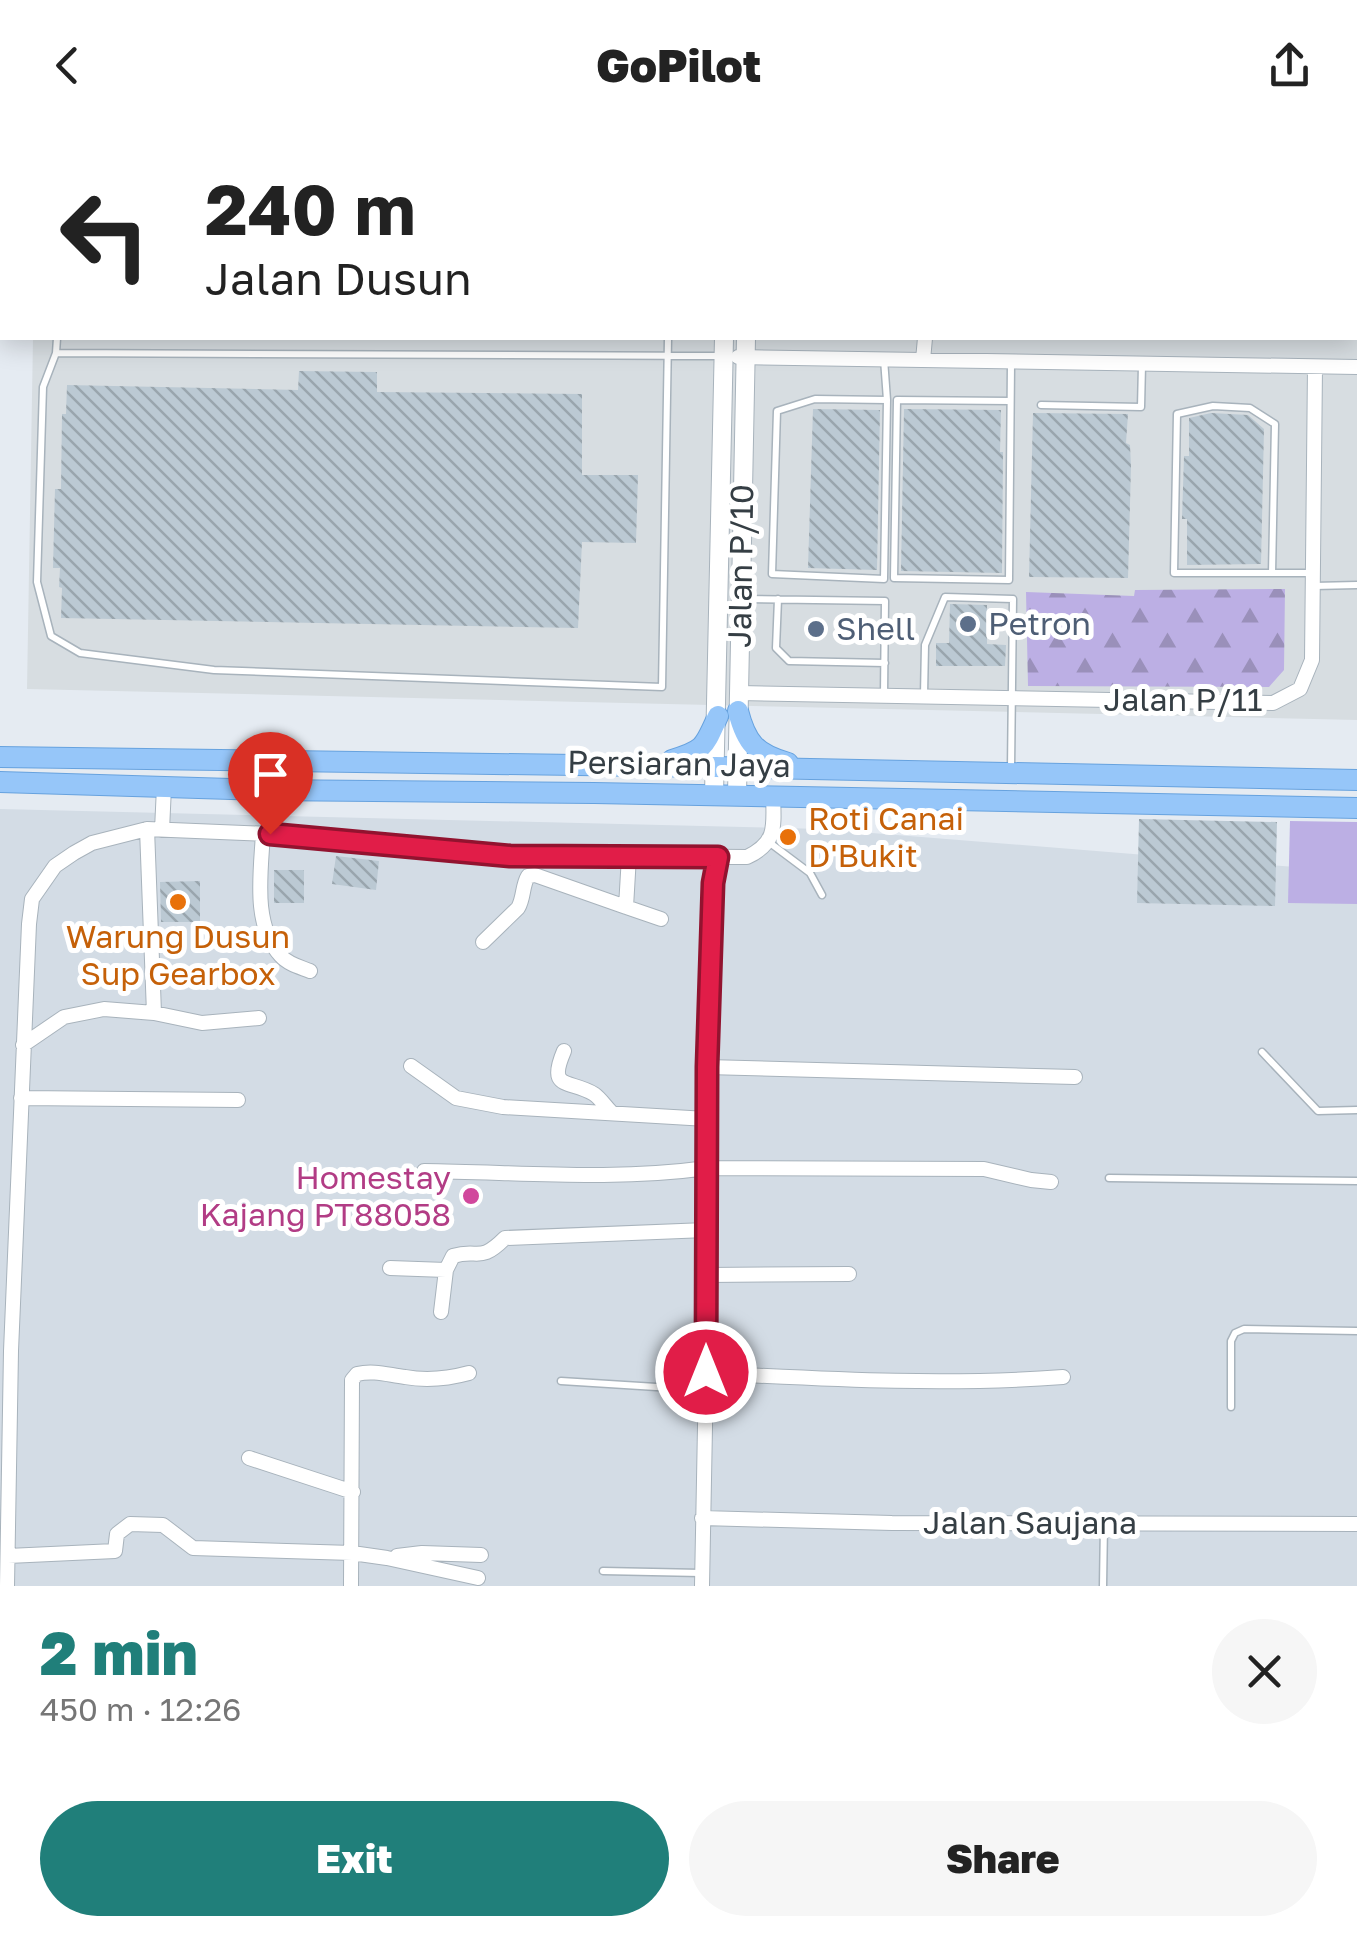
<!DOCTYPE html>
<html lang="en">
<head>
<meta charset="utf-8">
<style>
	:root { --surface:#fff; --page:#f6f6f6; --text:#222; --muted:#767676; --accent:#207f7a }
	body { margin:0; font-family:"Golos Text",sans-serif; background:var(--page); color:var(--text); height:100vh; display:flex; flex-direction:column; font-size:38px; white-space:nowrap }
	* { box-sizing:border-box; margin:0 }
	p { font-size:32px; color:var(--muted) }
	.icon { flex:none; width:55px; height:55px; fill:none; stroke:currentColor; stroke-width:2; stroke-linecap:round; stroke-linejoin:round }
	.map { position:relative; height:1456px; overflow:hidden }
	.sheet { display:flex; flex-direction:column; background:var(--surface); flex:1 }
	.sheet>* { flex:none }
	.top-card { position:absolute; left:0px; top:0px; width:1358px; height:210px; box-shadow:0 5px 25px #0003; background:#fff; color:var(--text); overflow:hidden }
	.pin { position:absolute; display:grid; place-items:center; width:85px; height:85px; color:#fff; margin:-102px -42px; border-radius:50% 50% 50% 0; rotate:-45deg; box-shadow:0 0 10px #0007 }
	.pin .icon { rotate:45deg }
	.me { position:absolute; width:110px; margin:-55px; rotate:0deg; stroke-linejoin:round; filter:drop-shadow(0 0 8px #0008) }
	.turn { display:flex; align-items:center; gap:35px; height:210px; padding:0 40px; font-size:45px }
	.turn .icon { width:130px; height:130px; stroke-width:2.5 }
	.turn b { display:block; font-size:70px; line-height:85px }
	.round { display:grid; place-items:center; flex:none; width:105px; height:105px; border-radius:52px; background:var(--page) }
	.headline { display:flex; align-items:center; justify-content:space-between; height:170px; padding:0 40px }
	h1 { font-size:60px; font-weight:800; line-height:75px; color:var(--accent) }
	.action { display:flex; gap:20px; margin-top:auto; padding:20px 40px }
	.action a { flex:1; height:115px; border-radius:60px; background:var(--accent); color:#fff; font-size:40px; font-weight:800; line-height:115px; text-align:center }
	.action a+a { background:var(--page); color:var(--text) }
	header { display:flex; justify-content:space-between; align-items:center; height:130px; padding:0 40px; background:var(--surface); font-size:45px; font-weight:800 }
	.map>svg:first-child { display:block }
	.residential { fill:#d3dce5 }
	.industrial { fill:#d7dde1 }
	.forest { fill:url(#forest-firs) }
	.park { fill:#bcafe4 }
	.building { fill:url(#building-back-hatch) }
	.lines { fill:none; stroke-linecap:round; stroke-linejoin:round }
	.service-casing { stroke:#a8b3bc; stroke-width:9 }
	.minor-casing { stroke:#a8b3bc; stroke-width:16 }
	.tertiary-casing { stroke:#a8b3bc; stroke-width:20 }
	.primary-casing { stroke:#67a2de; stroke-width:22 }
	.service { stroke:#fff; stroke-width:6 }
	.minor { stroke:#fff; stroke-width:14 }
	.tertiary { stroke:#fff; stroke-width:18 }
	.primary { stroke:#96c6f9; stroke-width:20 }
	.route-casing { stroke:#92132f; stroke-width:25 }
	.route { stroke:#e11d48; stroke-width:18 }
	.service-dot { fill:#5c6f8a; stroke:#fff; stroke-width:4 }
	.food-dot { fill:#e8710a; stroke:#fff; stroke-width:4 }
	.hotel-dot { fill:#d1479c; stroke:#fff; stroke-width:4 }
	.labels { text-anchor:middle; stroke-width:10; stroke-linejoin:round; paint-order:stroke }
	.street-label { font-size:32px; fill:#353e44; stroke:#fff }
	.service-label { font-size:32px; fill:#4e5e75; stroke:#fff; text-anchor:start }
	.food-label { font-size:32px; fill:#c56008; stroke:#fff; text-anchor:start }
	.hotel-label { font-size:32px; fill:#b23c85; stroke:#fff; text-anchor:end }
</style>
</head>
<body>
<header><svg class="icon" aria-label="back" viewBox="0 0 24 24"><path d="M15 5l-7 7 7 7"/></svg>GoPilot<svg class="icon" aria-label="share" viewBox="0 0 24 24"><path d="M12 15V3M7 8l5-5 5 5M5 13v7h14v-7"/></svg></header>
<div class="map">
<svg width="1357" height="1456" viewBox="0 0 1357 1456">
	<defs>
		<pattern id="forest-firs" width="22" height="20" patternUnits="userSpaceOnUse" patternTransform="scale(2.5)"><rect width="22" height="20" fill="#bcafe4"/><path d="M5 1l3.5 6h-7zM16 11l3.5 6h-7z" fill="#9a90ba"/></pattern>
		<pattern id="building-back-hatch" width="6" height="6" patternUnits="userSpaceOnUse" patternTransform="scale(2.5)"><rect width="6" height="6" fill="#bbc9d3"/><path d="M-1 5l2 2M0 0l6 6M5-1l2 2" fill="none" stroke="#99a5ad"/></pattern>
	</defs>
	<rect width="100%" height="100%" fill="#e5ebf2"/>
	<path class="residential" d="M0,679L822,699L1357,742V1456H0Z"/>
	<path class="industrial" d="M37,0H1357V590L27,559L33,208H1355V2H37Z"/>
	<path class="forest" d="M1285,459L1284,540L1269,557L1028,556L1026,462L1134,466L1135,460Z"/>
	<path class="park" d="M1290,691L1357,692V774L1288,773Z"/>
	<path class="building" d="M299,241L377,242V262L582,264V345H638L636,413L582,412L578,498L61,488L62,458L59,457L60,438H53L55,359H61L62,284H66L67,255L298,260Z
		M813,279L880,280L877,440L808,438Z
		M904,279L1001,280L1000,322H1003L1002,443L901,441Z
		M1033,283L1128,284L1126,313L1130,315L1131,337L1128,448L1029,447Z
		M1211,283L1248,285L1264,299L1261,434L1187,435V389H1182L1184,326H1189V288Z
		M950,474L987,475V514L1006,515L1005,536H936V513H949Z
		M1139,689L1277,692L1275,776L1137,773Z
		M336,726L379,731L376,760L332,754Z
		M274,740H304V773H274Z
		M200,751V792H161L160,752Z"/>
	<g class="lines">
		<defs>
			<path id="service" d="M128,0V2
				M475,0V2
				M72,2L73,0
				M229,2V0
				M598,2L599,0
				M57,208L56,223L43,257L37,452L51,506L80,523L214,540L662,557L668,208
				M56,223L720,226
				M884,229L887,270L884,449L772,444L777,281L815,269L887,270
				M1010,271L897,270L894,448L1009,450L1011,234
				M1041,275L1141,277L1142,235
				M1272,443L1275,294L1250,278L1213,276L1177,284L1174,443H1311
				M1314,456L1357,455
				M741,469L885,471L884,564
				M778,469L776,518L789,531L885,533
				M924,565L925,515L945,467L1013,469L1011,638
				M770,713L810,743L822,765
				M1262,922L1318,981L1357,980
				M1109,1048L1357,1051
				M561,1251L704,1260
				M1231,1277V1211L1235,1203L1244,1199L1357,1201
				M603,1441L701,1443
				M1103,1456L1104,1394"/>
			<path id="minor" d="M930,2V0
				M1197,2V0
				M738,227L1357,237
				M923,230L925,208
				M739,563L1273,573L1300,559L1312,530L1315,237
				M147,699L154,883
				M162,700L164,657
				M263,703C261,742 252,795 281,826C288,834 300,837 310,841
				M626,777L661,789
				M483,812L518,778C524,768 522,756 528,746L535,745L626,777L629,726
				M23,915L64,887L104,879L154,883L202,893L259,888
				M564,921C547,961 569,949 594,964C601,969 605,976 611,982
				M411,936L456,968L503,977L707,989
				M707,937L1075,947
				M21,968L238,970
				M424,1041C518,1042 613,1051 707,1038L984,1039L1031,1050L1051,1052
				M390,1138L446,1140L453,1126C479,1118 479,1134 505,1108L706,1100
				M707,1145L849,1144
				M441,1182L446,1140
				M706,1243C825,1249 944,1256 1063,1247
				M249,1328L353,1362
				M702,1388L892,1393L1357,1394
				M8,1426L115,1421L117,1404L130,1394L163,1395L193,1418L352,1423L387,1428L478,1448
				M397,1426L422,1423L481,1425
				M7,1456L11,1221L29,794L32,769L55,736L74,723L92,713L147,699L270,704L510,725L747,727C777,713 774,696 773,666
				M351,1456L352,1250L357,1244C374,1240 388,1245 405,1247C427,1251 447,1249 469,1243
				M702,1456L706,1243L707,937L713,753L718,727"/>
			<path id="tertiary" d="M729,2V0
				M749,2V0
				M714,665L724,208
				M737,665L746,208"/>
			<path id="primary" d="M738,581C746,613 756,624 788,633
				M0,627L715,637L1357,650
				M672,630C705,620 704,617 718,586
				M0,652L264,660L594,663L1357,678"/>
		</defs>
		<use href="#service" class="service-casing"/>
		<use href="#minor" class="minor-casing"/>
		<use href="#tertiary" class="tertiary-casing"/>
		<use href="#primary" class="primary-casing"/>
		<use href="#service" class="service"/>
		<use href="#minor" class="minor"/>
		<use href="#tertiary" class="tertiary"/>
		<use href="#primary" class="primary"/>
	</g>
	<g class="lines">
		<defs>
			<path id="route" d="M270,704L510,726L718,727L713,753L707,937L706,1242"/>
		</defs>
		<use href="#route" class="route-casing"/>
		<use href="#route" class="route"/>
	</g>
	<g class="service-dot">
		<circle cx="968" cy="494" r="10"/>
		<circle cx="816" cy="499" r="10"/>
	</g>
	<g class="food-dot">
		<circle cx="788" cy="707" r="10"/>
		<circle cx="178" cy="772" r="10"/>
	</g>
	<circle class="hotel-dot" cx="471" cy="1066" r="10"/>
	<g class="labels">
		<g class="street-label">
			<text transform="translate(741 436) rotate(-89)" y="11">Jalan P/10</text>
			<text x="1183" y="581">Jalan P/11</text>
			<text transform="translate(679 634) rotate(1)" y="11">Persiaran Jaya</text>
			<text x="1030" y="1404">Jalan Saujana</text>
		</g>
		<g class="service-label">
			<text x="988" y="505">Petron</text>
			<text x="836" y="510">Shell</text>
		</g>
		<g class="food-label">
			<text x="808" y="700">Roti Canai<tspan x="808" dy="37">D'Bukit</tspan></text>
			<text x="178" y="818" text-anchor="middle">Warung Dusun<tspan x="178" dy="37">Sup Gearbox</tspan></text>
		</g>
		<g class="hotel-label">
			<text x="451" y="1059">Homestay<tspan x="451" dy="37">Kajang PT88058</tspan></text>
		</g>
	</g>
</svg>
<div class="pin" style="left:270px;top:704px;background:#d93025"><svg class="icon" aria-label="arrive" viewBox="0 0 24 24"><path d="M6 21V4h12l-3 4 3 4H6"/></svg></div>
<svg class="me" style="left:706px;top:1242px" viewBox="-20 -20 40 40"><circle r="17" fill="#e11d48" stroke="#fff" stroke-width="3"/><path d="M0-11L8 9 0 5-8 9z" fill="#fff"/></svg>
<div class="top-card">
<div class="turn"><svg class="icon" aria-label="left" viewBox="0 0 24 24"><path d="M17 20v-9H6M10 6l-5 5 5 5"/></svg><div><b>240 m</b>Jalan Dusun</div></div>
</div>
</div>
<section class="sheet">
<div class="headline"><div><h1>2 min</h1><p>450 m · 12:26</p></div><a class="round"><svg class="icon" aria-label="close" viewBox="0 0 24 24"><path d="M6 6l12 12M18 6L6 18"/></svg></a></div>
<div class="action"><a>Exit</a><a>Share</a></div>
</section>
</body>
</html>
